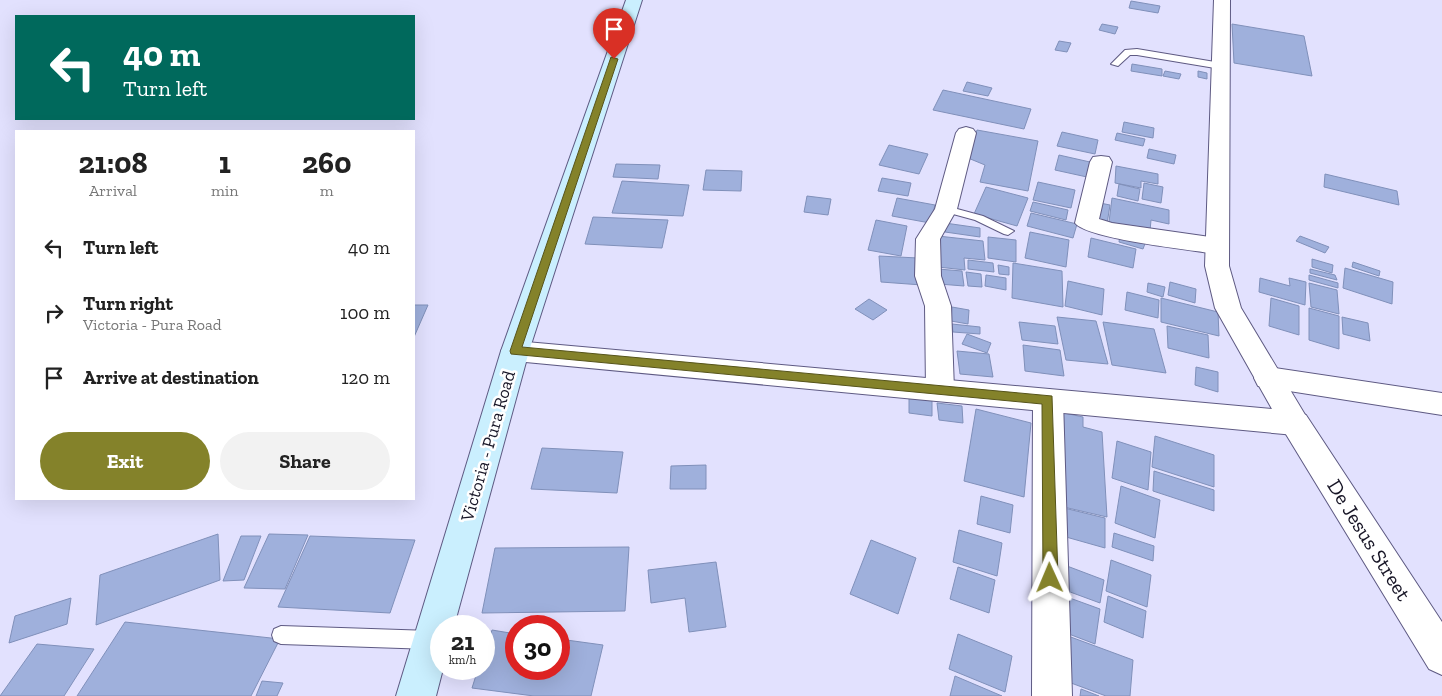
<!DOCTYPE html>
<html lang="en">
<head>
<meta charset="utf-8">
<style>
	:root { --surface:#fff; --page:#f2f2f2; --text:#222; --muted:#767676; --accent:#84822a }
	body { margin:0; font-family:"Zilla Slab",serif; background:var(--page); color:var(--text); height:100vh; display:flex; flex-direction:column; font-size:19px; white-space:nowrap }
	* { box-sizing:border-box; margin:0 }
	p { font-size:16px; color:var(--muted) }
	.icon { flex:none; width:28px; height:28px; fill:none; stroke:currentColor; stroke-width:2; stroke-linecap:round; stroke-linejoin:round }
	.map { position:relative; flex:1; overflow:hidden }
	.sheet { position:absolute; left:15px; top:130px; width:400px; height:370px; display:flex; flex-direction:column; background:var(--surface); border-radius:0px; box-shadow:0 5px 20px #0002 }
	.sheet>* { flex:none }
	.guide { position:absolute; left:15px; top:15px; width:400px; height:105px; border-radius:0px; box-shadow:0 5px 20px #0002; background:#00695c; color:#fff; overflow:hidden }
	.speed { position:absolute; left:430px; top:615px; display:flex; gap:10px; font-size:25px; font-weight:700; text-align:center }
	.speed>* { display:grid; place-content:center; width:65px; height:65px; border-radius:50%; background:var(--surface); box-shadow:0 5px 20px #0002; line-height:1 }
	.speed small { font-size:12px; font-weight:400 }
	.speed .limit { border:8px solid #d22; background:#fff; color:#111 }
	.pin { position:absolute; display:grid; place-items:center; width:42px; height:42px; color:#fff; margin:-51px -21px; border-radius:50% 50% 50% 0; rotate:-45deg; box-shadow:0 0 5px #0007 }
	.pin .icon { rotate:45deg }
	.me { position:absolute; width:55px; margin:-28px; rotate:359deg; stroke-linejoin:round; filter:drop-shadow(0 0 4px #0008) }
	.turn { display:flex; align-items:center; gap:18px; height:105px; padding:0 25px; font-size:22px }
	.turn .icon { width:65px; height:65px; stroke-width:2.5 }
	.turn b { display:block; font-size:35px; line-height:42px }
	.eta { display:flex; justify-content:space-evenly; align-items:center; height:85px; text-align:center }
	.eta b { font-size:30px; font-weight:700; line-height:35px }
	.primary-button { display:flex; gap:10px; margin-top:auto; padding:10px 25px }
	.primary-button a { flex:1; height:58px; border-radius:30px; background:var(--accent); color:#fff; font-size:20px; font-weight:700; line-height:58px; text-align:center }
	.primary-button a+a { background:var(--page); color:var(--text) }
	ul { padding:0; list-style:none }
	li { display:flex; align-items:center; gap:15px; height:65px; padding:0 25px }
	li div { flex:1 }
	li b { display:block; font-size:19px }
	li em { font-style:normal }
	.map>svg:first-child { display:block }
	.building { fill:#9fb0dc; stroke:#8090ba }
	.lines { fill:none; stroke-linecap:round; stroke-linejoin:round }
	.service-casing { stroke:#5e5a83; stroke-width:2 }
	.minor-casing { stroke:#5e5a83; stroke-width:2 }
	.tertiary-casing { stroke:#5e5a83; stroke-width:2 }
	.secondary-casing { stroke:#5e5a83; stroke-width:2 }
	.service { fill:#fff; fill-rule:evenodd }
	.minor { fill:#fff; fill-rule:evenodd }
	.tertiary { fill:#fff; fill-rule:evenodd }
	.secondary { fill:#caeffe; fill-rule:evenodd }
	.route { fill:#84822a; stroke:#56541b }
	.labels { text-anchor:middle; stroke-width:5; stroke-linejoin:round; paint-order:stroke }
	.street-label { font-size:18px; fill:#171526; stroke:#fff }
	.near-street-label { font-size:21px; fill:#171526; stroke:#fff }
</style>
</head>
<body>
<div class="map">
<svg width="1442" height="696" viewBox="0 0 1442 696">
	<rect width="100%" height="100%" fill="#e2e1fe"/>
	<path class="building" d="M1131,1L1160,6L1158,13L1129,8Z
		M1102,24L1118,27L1115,34L1099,30Z
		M1232,24L1304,36L1312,76L1234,63Z
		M1059,41L1071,43L1067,52L1055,50Z
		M1132,64L1162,69V76L1131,71Z
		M1165,71L1181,74L1179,79L1163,76Z
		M1198,71L1207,73V79L1198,77Z
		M967,82L992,88L988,96L963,91Z
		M943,90L1031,109L1024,129L933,110Z
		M1124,122L1154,128L1153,138L1122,132Z
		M977,130L1038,141L1028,191L980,182L985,165L968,158Z
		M1062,132L1098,140L1095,154L1057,146Z
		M1117,133L1145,139L1143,146L1115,140Z
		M889,145L928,154L919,174L879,165Z
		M1149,149L1176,155L1174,164L1147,158Z
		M1059,155L1090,162L1087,177L1055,170Z
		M616,164L660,165L658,179L613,177Z
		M1116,166L1158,174V184L1141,181V188L1115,183Z
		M706,170L742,171L741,191L703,190Z
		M1325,174L1397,191L1399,205L1324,187Z
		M882,178L911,183L908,196L878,191Z
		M622,181L689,185L683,216L612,213Z
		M1038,182L1075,190L1071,208L1033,200Z
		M1144,183L1163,187L1161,203L1142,199Z
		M1119,184L1140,189L1138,201L1117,196Z
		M986,187L1028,198L1017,226L974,214Z
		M807,196L831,199L828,215L804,212Z
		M897,198L935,205L930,223L892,216Z
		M1112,198L1169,210V224L1151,220L1150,231L1109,222Z
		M1033,202L1068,210L1066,220L1030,211Z
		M1095,202L1110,205L1107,224L1092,221Z
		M1031,213L1077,224L1073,238L1027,226Z
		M593,217L668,220L662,248L585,244Z
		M876,220L907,226L901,256L868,250Z
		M945,223L980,228V237L945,232Z
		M1030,232L1069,240L1066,267L1025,258Z
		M1120,234L1146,241L1143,249L1119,242Z
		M938,236L983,241L985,260L964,258L965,270L938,267Z
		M1300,236L1329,247L1325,253L1296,241Z
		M988,237L1016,240V262L988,258Z
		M1091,238L1136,249L1133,268L1088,257Z
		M879,256L918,258L922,285L881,282Z
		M1312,259L1333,265L1332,273L1312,267Z
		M968,260L993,263L994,272L968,269Z
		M1353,262L1380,271L1379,276L1352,267Z
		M1013,263L1062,271L1063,307L1012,298Z
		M998,265L1009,267V275L999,274Z
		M1345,268L1393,282L1392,304L1343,288Z
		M938,269L962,271L964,286L939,284Z
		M1310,269L1335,275L1337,280L1310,273Z
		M966,272L981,274L982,287L968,286Z
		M986,275L1006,278V290L985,286Z
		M1309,275L1338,283V288L1309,280Z
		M1260,278L1290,286L1289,278L1306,282L1305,305L1259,292Z
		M1068,281L1104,289L1102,315L1065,306Z
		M1170,282L1196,289L1195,303L1168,295Z
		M1148,283L1165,287L1163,297L1147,292Z
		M1309,283L1337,290L1339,314L1311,307Z
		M1127,292L1159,300L1158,318L1125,310Z
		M1161,298L1218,312L1219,336L1161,322Z
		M1271,298L1299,306V335L1269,326Z
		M869,299L887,310L873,320L855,309Z
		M414,305H428L414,337Z
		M952,307L969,310L968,324L951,321Z
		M1309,308L1339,316V349L1309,340Z
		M1057,317L1096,321L1108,364L1066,360Z
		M1342,317L1368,323L1370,341L1343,334Z
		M1019,322L1055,326L1058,344L1022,340Z
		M1103,322L1154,329L1166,373L1112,365Z
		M952,324L980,327V334L953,332Z
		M1167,326L1208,335L1209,358L1168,348Z
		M967,334L991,343L987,353L962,344Z
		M1023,345L1060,350L1064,376L1025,371Z
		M957,351L989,354L993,377L960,374Z
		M1196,367L1218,372V392L1195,385Z
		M909,397L932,399V416L909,413Z
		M937,403L962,406L963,423L939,420Z
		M976,409L1031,423L1024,497L964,481Z
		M1055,411L1083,417V427L1102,432L1107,517L1055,505Z
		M1155,436L1214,455V487L1152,467Z
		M1117,441L1151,452L1148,490L1112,478Z
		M542,448L623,452L617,493L531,489Z
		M706,465V489H670L671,466Z
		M1154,471L1214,490V511L1153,491Z
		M1121,486L1160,500L1155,538L1115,523Z
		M981,496L1013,505L1010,533L977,524Z
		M1060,507L1105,518V548L1059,535Z
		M959,530L1002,543L997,576L953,562Z
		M1114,533L1154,546L1153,561L1112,547Z
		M218,534L220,580L96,625L100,575Z
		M269,534L308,535L285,589L244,588Z
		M241,536H261L244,580L223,581Z
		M310,536L415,540L390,613L278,607Z
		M871,540L916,558L898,614L850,594Z
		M629,547L625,611L482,613L495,548Z
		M1111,560L1151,575L1147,607L1106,591Z
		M716,562L726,627L689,632L685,598L651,603L648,570Z
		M1067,566L1104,580L1100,603L1062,589Z
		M958,567L995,580L989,613L950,599Z
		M1108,596L1146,611L1143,638L1104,622Z
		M1067,597L1100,609L1095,644L1061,631Z
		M71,598L67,624L9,643L15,616Z
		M125,622L280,639L251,696H77Z
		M492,630L516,634V669H559V639L603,645L591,696H534L472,688L478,669H484V653Z
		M958,634L1012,656L1005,692L949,669Z
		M1068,636L1133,660L1130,696H1106L1063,680Z
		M37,644L94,649L64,696H0Z
		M955,676L1002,696H950Z
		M262,681L283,683L277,696H256Z
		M1081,689L1099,696H1080Z"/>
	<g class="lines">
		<defs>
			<path id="service" d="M1137,49L1221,63L1226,66L1221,69L1137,55H1130L1118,66L1111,64L1125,50Z
				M946,206L983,216L1014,231L1008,235L1004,234L975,220L942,211L940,209Z
				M281,626L431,631L438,634L440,640L438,646L431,649L281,644L274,641L272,635L274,629Z"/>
			<path id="minor" d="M966,127L973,129L976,133L957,209L940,239L941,276L951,306L954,390L950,398L940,401L930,398L926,390L925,306L915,276L916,239L935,209L956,133L959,129Z
				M1101,156L1109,157L1112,162L1099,219L1112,223L1217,238L1226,241L1229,246L1226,251L1217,254C1192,250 1087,239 1075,223L1090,162L1093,157Z
				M1268,367L1442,393V415L1258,386L1254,378L1258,370Z
				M1048,389L1058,392L1063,400L1072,696H1032L1033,400L1038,392Z
				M1295,411L1306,415L1442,622V675L1429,669L1284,431L1280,423L1284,415Z"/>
			<path id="tertiary" d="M1214,0H1230L1229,266L1241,308L1310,423L1306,431L1295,435L515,361L505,358L501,351L505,344L515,341L1272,409L1215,308L1205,266Z"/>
			<path id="secondary" d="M626,0H642L529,351L454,626H441L443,669L436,696H396L501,351Z"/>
		</defs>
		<use href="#service" class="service-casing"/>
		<use href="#minor" class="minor-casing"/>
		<use href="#tertiary" class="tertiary-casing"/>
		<use href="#secondary" class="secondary-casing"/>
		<use href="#service" class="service"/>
		<use href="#minor" class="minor"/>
		<use href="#tertiary" class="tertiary"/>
		<use href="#secondary" class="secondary"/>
	</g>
	<path class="route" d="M611,57L618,59L522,347L1052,396L1058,578L1056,582L1050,584L1045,582L1043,578L1042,404L511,354L510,351Z"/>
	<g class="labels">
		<g class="street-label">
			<text transform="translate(488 446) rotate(-74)" y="6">Victoria - Pura Road</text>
		</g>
		<g class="near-street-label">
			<text transform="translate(1369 540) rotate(58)" y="7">De Jesus Street</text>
		</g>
	</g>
</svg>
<div class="speed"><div>21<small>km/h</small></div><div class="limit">30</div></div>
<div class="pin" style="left:614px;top:59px;background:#d93025"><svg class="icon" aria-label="arrive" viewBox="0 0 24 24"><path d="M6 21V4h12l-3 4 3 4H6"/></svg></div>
<svg class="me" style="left:1050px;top:578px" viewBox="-20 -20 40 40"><path d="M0-17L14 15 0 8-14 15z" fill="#84822a" stroke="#fff" stroke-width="4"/></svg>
<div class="guide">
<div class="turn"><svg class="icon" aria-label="left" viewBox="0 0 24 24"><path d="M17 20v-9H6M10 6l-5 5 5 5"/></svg><div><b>40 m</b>Turn left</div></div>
</div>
<section class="sheet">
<div class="eta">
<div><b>21:08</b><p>Arrival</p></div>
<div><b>1</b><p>min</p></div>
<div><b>260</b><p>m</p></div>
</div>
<ul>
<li><svg class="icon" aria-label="left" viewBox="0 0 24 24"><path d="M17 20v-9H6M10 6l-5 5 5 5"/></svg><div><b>Turn left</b></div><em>40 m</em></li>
<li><svg class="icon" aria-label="right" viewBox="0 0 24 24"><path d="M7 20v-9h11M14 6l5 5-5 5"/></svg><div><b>Turn right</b><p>Victoria - Pura Road</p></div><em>100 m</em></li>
<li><svg class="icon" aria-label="arrive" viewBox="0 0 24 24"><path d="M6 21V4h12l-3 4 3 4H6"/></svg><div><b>Arrive at destination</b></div><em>120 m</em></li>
</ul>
<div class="primary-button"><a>Exit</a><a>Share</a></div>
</section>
</div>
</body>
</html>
